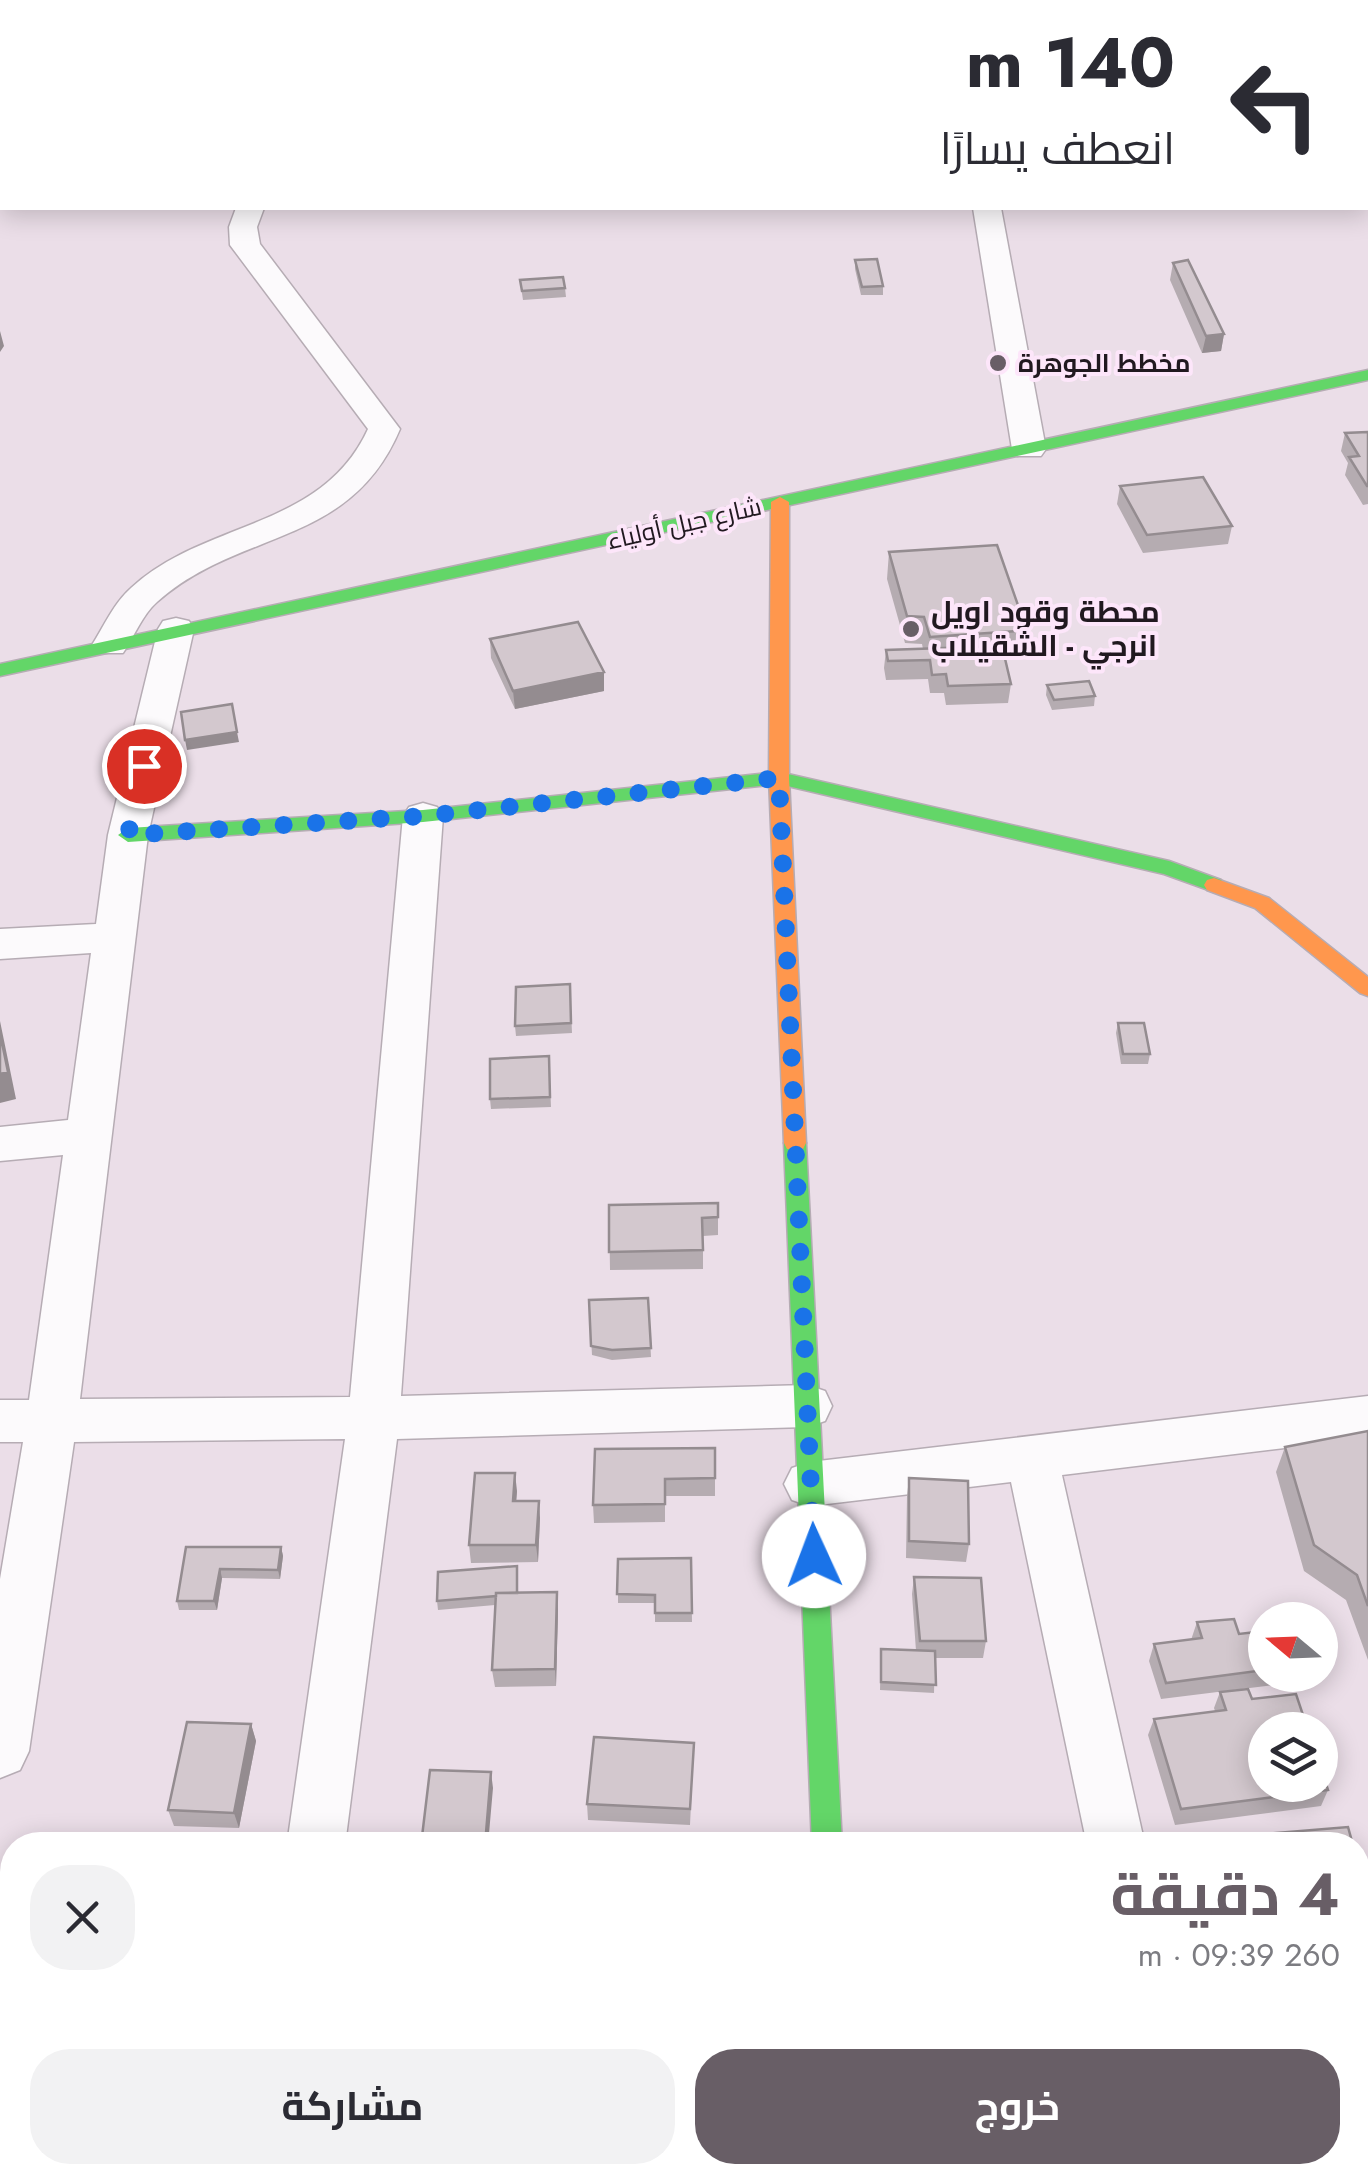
<!DOCTYPE html>
<html lang="ar">
<head>
<meta charset="utf-8">
<style>
	:root { --surface:#fff; --page:#f2f2f3; --text:#2b2b33; --muted:#7c7c81; --accent:#685e66 }
	body { margin:0; font-family:Jost,Cairo,sans-serif; background:var(--page); color:var(--text); direction:rtl; height:100vh; display:flex; flex-direction:column; font-size:38px; white-space:nowrap }
	* { box-sizing:border-box; margin:0 }
	p { font-size:32px; color:var(--muted) }
	.icon { flex:none; width:55px; height:55px; fill:none; stroke:currentColor; stroke-width:2; stroke-linecap:round; stroke-linejoin:round }
	.map { position:relative; flex:1; overflow:hidden; direction:ltr }
	.side { position:absolute; left:0px; top:1832px; width:1370px; height:352px; display:flex; flex-direction:column; background:var(--surface); border-radius:40px 40px 0 0; box-shadow:0 5px 25px #0003; direction:rtl }
	.side>* { flex:none }
	.hud { position:absolute; left:0px; top:0px; width:1370px; height:210px; box-shadow:0 5px 25px #0003; direction:rtl; background:#fff; color:var(--text); overflow:hidden }
	.needle { width:65px; rotate:289deg }
	.controls { position:absolute; left:1248px; top:1602px; display:grid; gap:20px }
	.controls a { display:grid; place-items:center; width:90px; height:90px; border-radius:50%; background:var(--surface); box-shadow:0 5px 25px #0003; font-size:50px }
	.pin { position:absolute; display:grid; place-items:center; width:85px; height:85px; color:#fff; margin:-42px; border:5px solid #fff; border-radius:50%; box-shadow:0 2px 10px #0007 }
	.me { position:absolute; width:110px; margin:-55px; rotate:358deg; stroke-linejoin:round; filter:drop-shadow(0 0 8px #0008) }
	.turn { display:flex; align-items:center; gap:35px; height:210px; padding:0 30px; font-size:45px }
	.turn .icon { width:130px; height:130px; stroke-width:2.5 }
	.turn b { display:block; font-size:70px; line-height:85px }
	.round { display:grid; place-items:center; flex:none; width:105px; height:105px; border-radius:40px; background:var(--page) }
	.head { display:flex; align-items:center; justify-content:space-between; height:170px; padding:0 30px }
	h1 { font-size:60px; font-weight:700; line-height:75px; color:var(--accent) }
	.primary-button { display:flex; gap:20px; margin-top:auto; padding:20px 30px }
	.primary-button a { flex:1; height:115px; border-radius:40px; background:var(--accent); color:#fff; font-size:40px; font-weight:700; line-height:115px; text-align:center }
	.primary-button a+a { background:var(--page); color:var(--text) }
	.map>svg:first-child { display:block }
	.lines { fill:none; stroke-linecap:round; stroke-linejoin:round }
	.street-casing { stroke:#b6acb4; stroke-width:3 }
	.fast-casing { stroke:#b6acb4; stroke-width:3 }
	.slow-casing { stroke:#b6acb4; stroke-width:3 }
	.street { fill:#fcfafc; fill-rule:evenodd }
	.fast { fill:#63d668; fill-rule:evenodd }
	.slow { fill:#ff974d; fill-rule:evenodd }
	.wall { fill:#b5acb1 }
	.shaded-wall { fill:#948c90 }
	.building { fill:#d3c8ce; stroke:#948c90; stroke-width:2.5 }
	.route { stroke:#1a73e8; stroke-width:18; stroke-dasharray:0 32.4 }
	.poi-dot { fill:#685e66; stroke:#fde6fa; stroke-width:4 }
	.labels { text-anchor:middle; stroke-width:8; stroke-linejoin:round; paint-order:stroke }
	.far-poi-label { font-size:25px; font-weight:bold; fill:#211920; stroke:#fde6fa; text-anchor:start }
	.far-street-label { font-size:25px; fill:#211920; stroke:#fde6fa }
	.poi-label { font-size:30px; font-weight:bold; fill:#211920; stroke:#fde6fa; text-anchor:start }
</style>
</head>
<body>
<div class="map">
<svg width="1368" height="2183" viewBox="0 0 1368 2183">
	<rect width="100%" height="100%" fill="#ebdee8"/>
	<g class="lines">
		<defs>
			<path id="street" d="M936,0H960L961,2H937Z
				M0,95H2V111H0Z
				M236,208H264L257,227L260,244L400,429C350,548 240,528 157,602C142,615 134,637 123,653H97L92,645C104,626 114,603 131,588C204,520 322,530 368,429L230,245L229,227Z
				M973,208H1001L1046,449L1041,456H1017L1012,449Z
				M176,618L189,621L194,629L148,835L80,1399L350,1397L403,816L409,807L423,803L437,807L443,816L401,1396L807,1385L825,1391L832,1406L825,1421L807,1427L397,1439L345,1845H287L345,1439L74,1442L29,1751L20,1770L0,1778V1579L23,1442H0V1400H29L63,1155L0,1161V1127L68,1120L91,953L0,959V929L96,924L108,835L158,629L163,621Z
				M1368,1396V1438L1062,1475L1145,1845H1087L1011,1482L810,1506L792,1500L784,1484L792,1468L810,1462Z
				M239,2172H304V2183H238Z
				M809,2172H874L875,2183H809Z
				M1154,2172H1219L1221,2183H1155Z"/>
			<path id="fast" d="M1368,370V380L0,676V664Z
				M779,772L1169,861L1221,880L1224,885L1214,892L1164,874L779,784L423,822L128,842L118,835L128,828L423,810Z
				M795,1134L803,1137L806,1143L842,1845H812L784,1143L787,1137Z"/>
			<path id="slow" d="M780,497L789,502V778L806,1143L803,1149H787L784,1143L769,778L771,502Z
				M1214,878L1269,898L1368,977V996L1360,993L1255,908L1207,890L1204,885L1207,880Z"/>
		</defs>
		<use href="#street" class="street-casing"/>
		<use href="#fast" class="fast-casing"/>
		<use href="#slow" class="slow-casing"/>
		<use href="#street" class="street"/>
		<use href="#fast" class="fast"/>
		<use href="#slow" class="slow"/>
	</g>
	<path class="wall" d="M855,260L883,286V295H861L855,269Z
		M1173,263L1224,334L1221,351L1202,353L1170,280Z
		M520,280L565,288L566,297L523,300Z
		M1368,432V504L1363,505L1345,475L1348,463L1341,451L1345,433Z
		M1120,486L1232,526L1228,544L1143,553L1117,504Z
		M889,552L1020,611L1013,658L1005,659L1011,684L1008,703L946,705L944,693H930L928,679L886,680L884,668L886,650L923,649L922,644L905,643L887,579Z
		M490,639L604,691L515,709L491,658Z
		M1047,685L1095,696L1094,706L1052,710L1046,695Z
		M570,984L572,1033L516,1036L515,1026Z
		M1118,1023L1150,1054L1148,1064H1121L1116,1033Z
		M549,1056L551,1107L491,1109L490,1099Z
		M718,1203V1235L703,1236V1269L610,1270L609,1205Z
		M648,1298L651,1357L612,1360L592,1355L589,1300Z
		M1368,1431V1660L1346,1600L1304,1571L1276,1472L1285,1447Z
		M715,1448V1496H665V1522L594,1523L593,1505Z
		M909,1478L969,1544L966,1562L906,1558L907,1496Z
		M517,1491L516,1501L540,1518L538,1562L471,1563L469,1545Z
		M186,1547H281L283,1556L280,1579L222,1578L217,1610H179L177,1601Z
		M691,1558L692,1622H655V1603H618V1559Z
		M517,1566L518,1593L558,1610L556,1686L495,1687L492,1670L495,1605L438,1610L437,1601Z
		M914,1577L986,1641L983,1658H935L934,1693L880,1690L881,1649L916,1651L912,1594Z
		M1197,1622L1239,1634L1265,1631V1675H1284L1281,1684L1161,1699L1149,1661L1154,1644L1191,1640Z
		M1220,1692L1252,1699L1328,1790L1321,1806L1175,1825L1148,1735L1154,1719L1215,1711L1214,1708Z
		M251,1724L256,1741L239,1828L174,1826L168,1810Z
		M694,1743L690,1825L588,1820L587,1804Z
		M1358,1859L1359,1862H1368V1999L1358,2000Z
		M1364,2118H1368V2183H1350L1349,2180L1311,2183L1308,2172H1358V2129Z"/>
	<path class="shaded-wall" d="M0,331L4,346L0,352Z
		M1224,334L1221,351L1202,353L1206,336Z
		M604,672V691L515,709L513,691Z
		M237,732L239,742L187,750L185,740Z
		M0,1021L16,1099L0,1103Z
		M515,1473L517,1491L515,1518L513,1501Z
		M539,1501L540,1518L538,1562L536,1545Z
		M281,1547L283,1556L280,1579L278,1570Z
		M220,1569L222,1578L217,1610L214,1601Z
		M557,1592L558,1610L556,1686L555,1669Z
		M251,1724L256,1741L239,1828L234,1813Z
		M491,1772L493,1788L488,1845H485Z"/>
	<path class="building" d="M877,259L883,286L862,287L855,260Z
		M1188,260L1224,334L1206,336L1173,263Z
		M563,277L565,288L522,291L520,280Z
		M1368,432V486H1367L1349,457L1359,456L1345,433Z
		M1203,477L1232,526L1147,535L1120,486Z
		M997,545L1020,611L1010,612L1017,631L930,637L924,617L907,616L889,552Z
		M578,622L604,672L513,691L490,639Z
		M1002,646L1011,684L948,686L946,674L932,675L930,660L888,661L886,650Z
		M1089,681L1095,696L1054,700L1047,685Z
		M232,704L237,732L185,740L181,712Z
		M570,984L571,1023L515,1026L516,987Z
		M1118,1023H1144L1150,1054H1123Z
		M0,1033L8,1072L0,1074Z
		M549,1056L550,1097L490,1099V1059Z
		M718,1203V1217L702,1218L703,1250L609,1252V1205Z
		M648,1298L651,1348L612,1350L591,1346L589,1300Z
		M1368,1431V1606L1357,1575L1314,1545L1285,1447Z
		M715,1448V1478L665,1479V1504L593,1505L595,1449Z
		M475,1473H515L513,1501H539L536,1545H469Z
		M909,1478L968,1481L969,1544L909,1541Z
		M186,1547H281L278,1570L220,1569L214,1601H177Z
		M691,1558L692,1613H655V1595L617,1594L618,1559Z
		M517,1566V1593H496V1596L437,1601L438,1572Z
		M914,1577L981,1578L986,1641H920Z
		M557,1592L555,1669L492,1670L496,1593Z
		M1234,1619L1239,1634L1265,1631V1670L1166,1683L1154,1644L1202,1638L1197,1622Z
		M881,1649L935,1651L936,1685L881,1682Z
		M1248,1689L1252,1699L1296,1694L1308,1730H1265V1785H1320V1765L1328,1790L1181,1809L1154,1719L1226,1710L1220,1692Z
		M187,1722L251,1724L234,1813L168,1810Z
		M594,1737L694,1743L690,1809L587,1804Z
		M430,1770L491,1772L485,1845H421Z
		M1348,1827L1353,1845H1181L1180,1841Z
		M1358,1859L1359,1862H1368V1979L1358,1980Z
		M1364,2118H1368V2183H1363L1358,2167V2130L1368,2129Z
		M644,2172H726V2183H644Z"/>
	<g class="lines">
		<path class="route" d="M144,766L128,835L423,816L779,778L814,1556"/>
	</g>
	<g class="poi-dot">
		<circle cx="998" cy="363" r="10"/>
		<circle cx="911" cy="629" r="10"/>
	</g>
	<g class="labels">
		<g class="far-poi-label">
			<text x="1018" y="372">مخطط الجوهرة</text>
		</g>
		<g class="far-street-label">
			<text transform="translate(684 523) rotate(-13)" y="9">شارع جبل أولياء</text>
		</g>
		<g class="poi-label">
			<text x="931" y="622">محطة وقود اويل<tspan x="931" dy="34">انرجي - الشقيلاب</tspan></text>
		</g>
	</g>
</svg>
<div class="controls">
<a><svg class="needle" viewBox="-14 -14 28 28"><path d="M0-13l5 13h-10z" fill="#e53935"/><path d="M0 13l5-13h-10z" fill="#7c7c81"/></svg></a>
<a><svg class="icon" aria-label="layers" viewBox="0 0 24 24"><path d="M12 4l9 5-9 5-9-5zM3 14l9 5 9-5"/></svg></a>
</div>
<div class="pin" style="left:144px;top:766px;background:#d93025"><svg class="icon" aria-label="arrive" viewBox="0 0 24 24"><path d="M6 21V4h12l-3 4 3 4H6"/></svg></div>
<svg class="me" style="left:814px;top:1556px" viewBox="-20 -20 40 40"><circle r="19" fill="#fff"/><path d="M0-13L10 11 0 6-10 11z" fill="#1a73e8"/></svg>
<div class="hud">
<div class="turn"><svg class="icon" aria-label="left" viewBox="0 0 24 24"><path d="M17 20v-9H6M10 6l-5 5 5 5"/></svg><div><b>140 m</b>انعطف يسارًا</div></div>
</div>
<section class="side">
<div class="head"><div><h1>4 دقيقة</h1><p>260 m · 09:39</p></div><a class="round"><svg class="icon" aria-label="close" viewBox="0 0 24 24"><path d="M6 6l12 12M18 6L6 18"/></svg></a></div>
<div class="primary-button"><a>خروج</a><a>مشاركة</a></div>
</section>
</div>
</body>
</html>
